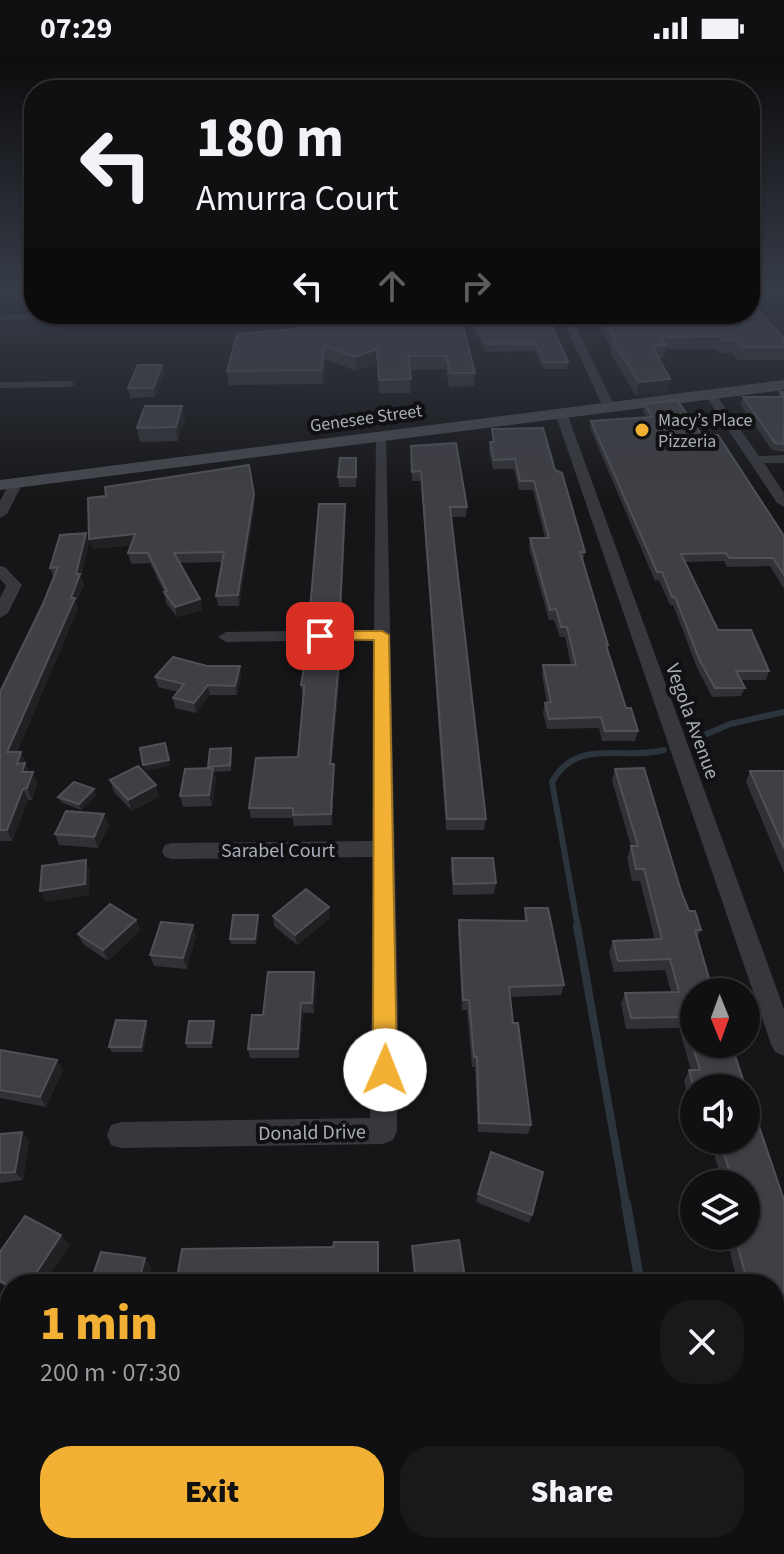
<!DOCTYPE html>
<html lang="en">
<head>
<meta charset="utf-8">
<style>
	:root { --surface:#101012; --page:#19191b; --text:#f1f3f6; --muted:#9c9d9f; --line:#303032; --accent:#f2b134 }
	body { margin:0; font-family:"Source Sans 3",sans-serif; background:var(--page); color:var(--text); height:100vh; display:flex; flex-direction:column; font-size:30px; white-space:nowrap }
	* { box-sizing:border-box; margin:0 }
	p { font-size:26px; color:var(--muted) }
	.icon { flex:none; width:44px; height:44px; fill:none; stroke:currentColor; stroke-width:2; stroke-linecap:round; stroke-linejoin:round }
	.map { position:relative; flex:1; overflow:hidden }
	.sheet { position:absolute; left:0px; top:1218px; width:784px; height:280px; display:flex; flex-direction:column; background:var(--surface); border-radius:32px 32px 0 0; box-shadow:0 2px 6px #0004,0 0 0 2px var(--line) }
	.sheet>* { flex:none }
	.banner { position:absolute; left:24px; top:24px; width:736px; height:244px; border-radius:32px; box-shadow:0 2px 6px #0004,0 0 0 2px var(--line); background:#101012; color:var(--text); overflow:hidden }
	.needle { width:52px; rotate:179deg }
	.tools { position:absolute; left:680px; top:922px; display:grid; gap:16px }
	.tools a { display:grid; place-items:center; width:80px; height:80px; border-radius:50%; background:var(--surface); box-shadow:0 2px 6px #0004,0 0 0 2px var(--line); font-size:40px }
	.pin { position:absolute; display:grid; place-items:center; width:68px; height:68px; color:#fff; margin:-34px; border-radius:16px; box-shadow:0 4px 12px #0006 }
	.me { position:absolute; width:88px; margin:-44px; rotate:1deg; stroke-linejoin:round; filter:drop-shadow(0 0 6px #0008) }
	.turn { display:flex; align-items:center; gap:28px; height:168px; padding:0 40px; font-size:36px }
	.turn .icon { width:104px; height:104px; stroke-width:2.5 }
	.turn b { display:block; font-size:56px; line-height:68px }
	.lanes { display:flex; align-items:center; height:76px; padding:0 40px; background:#0003; justify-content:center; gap:40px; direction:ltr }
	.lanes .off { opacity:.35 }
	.round { display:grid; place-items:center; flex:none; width:84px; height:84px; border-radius:32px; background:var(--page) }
	.headline { display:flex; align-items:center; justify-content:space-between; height:136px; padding:0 40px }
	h1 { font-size:48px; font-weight:800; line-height:60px; color:var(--accent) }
	.cta { display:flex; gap:16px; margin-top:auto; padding:16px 40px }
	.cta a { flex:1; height:92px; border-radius:32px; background:var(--accent); color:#111; font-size:32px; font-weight:800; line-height:92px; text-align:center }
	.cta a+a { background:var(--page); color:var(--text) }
	.status { display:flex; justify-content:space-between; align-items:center; height:56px; padding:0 40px; background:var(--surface); direction:ltr }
	.status svg { height:22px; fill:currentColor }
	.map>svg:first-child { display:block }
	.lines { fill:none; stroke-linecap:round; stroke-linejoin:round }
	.stream-far2 { stroke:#2c353c; stroke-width:6 }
	.stream-far1 { stroke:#2c353c; stroke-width:8 }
	.stream { stroke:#2c353c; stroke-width:10 }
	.street { fill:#37383d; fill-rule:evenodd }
	.secondary { fill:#45474d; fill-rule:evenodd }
	.wall { fill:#323236 }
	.shaded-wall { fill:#212124 }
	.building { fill:#3f3f44; stroke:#4f5156; stroke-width:2 }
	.route { fill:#f2b134; stroke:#9d7322; stroke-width:2 }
	.poi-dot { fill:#f2b134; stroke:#111113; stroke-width:3 }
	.labels { text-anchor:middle; stroke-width:8; stroke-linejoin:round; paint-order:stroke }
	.far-street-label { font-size:18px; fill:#a8adb8; stroke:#111113 }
	.far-poi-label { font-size:18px; fill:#a8adb8; stroke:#111113; text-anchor:start }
	.street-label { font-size:20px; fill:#a8adb8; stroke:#111113 }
</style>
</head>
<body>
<div class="status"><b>07:29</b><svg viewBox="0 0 49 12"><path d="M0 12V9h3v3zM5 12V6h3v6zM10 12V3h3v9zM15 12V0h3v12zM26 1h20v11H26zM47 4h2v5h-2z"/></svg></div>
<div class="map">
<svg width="784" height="1498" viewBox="0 0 784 1498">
	<rect width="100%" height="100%" fill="#161618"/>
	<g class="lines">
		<path class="stream-far2" d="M702,680L730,668L784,656
			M578,872L552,726C577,681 621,705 664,694"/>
		<path class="stream-far1" d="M577,870L626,1149"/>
		<path class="stream" d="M626,1147L640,1228
			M0,1389H10"/>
		<path class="street" d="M0,258H174L169,261L0,264Z
			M560,258H570L615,351L613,353L603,351Z
			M0,326L70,325L75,328L70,331L0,332Z
			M707,337H715L759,400L784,399V407H764L784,437V451L777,447L705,339Z
			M561,354L567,357L784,953V1000L775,996L771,988L555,357Z
			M376,378L386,381L398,953L397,1075L393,1084L383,1088L121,1092L111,1089L107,1079L111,1069L121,1066L370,1062L374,801L172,803L165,801L162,795L165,789L172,787L374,785V584L226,586L218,581L226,576L374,574Z
			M11,424L23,427L7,458L0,462V445Z
			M0,510L5,511L22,529L8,557L0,562V542L6,530L0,523Z
			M774,1425H784V1461H774Z
			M0,1439H10V1475H0Z"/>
		<path class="secondary" d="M784,324V334L0,434V424Z"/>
	</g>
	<path class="wall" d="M460,258L475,317L474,330L449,331L446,313L409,314L411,337H379L378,306L356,315L325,303L323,328L228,329L227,315L296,273Z
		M468,258H547L568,306L567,313H543L535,295L486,296L468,261Z
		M684,258H750L784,282V304H738L732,297H720L717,293H665L664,302H659L670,323L667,336L636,340L611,298V293L600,271L601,259L683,262Z
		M162,309L164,318L155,341L130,342L128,332Z
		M780,336H784V396L772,394L740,348L743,341H778Z
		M645,348L702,379L784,480V533L770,510L727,511L724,505L685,506L718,574L769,615L766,624H740L745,632L741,640L712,641L698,614L673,549H670L659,524L655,525L590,372L591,365L647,362L643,355Z
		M182,350L185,364L178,385L140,386L137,372Z
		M492,373L555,414L585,496L583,505L608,589L607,594L626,652L638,675L635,685H602L599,672L547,673L543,657L545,647H547L542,619L543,609H571L565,581H560L554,564H549L529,492L530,482H545L533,434H519L514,413H493L489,395L490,386H492Z
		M411,390L467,451L466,461H451L486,763L484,774H446L421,425H412Z
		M357,412L356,431H339L338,421Z
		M255,448L239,550H218L216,540L222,506L180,507L200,543L202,554L177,561L166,547L164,536L150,507L131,508L128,497L131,489L92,493Z
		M345,448L341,565H311L310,554Z
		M86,477L89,487L81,521L84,529L76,546L78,552L17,696H21L29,716L37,727L32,744H28L12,785H0V636L43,548L54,522L50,512Z
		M341,602L332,708L334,718L332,769L294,770L293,762H251L249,752L298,701L303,639H302L301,629Z
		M241,620L237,639H210L196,657L175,652L173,642L178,636L158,631L155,621Z
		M231,692L232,698L231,715L214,716L216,723L212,750L183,751L180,740Z
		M615,713L681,835L689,855L701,874L697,881L694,988H733L694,1032V1084H746L784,1144V1315H774V1228H738L726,1180H746V1128H723L712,1091H696L689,1069L693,1062L684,1025L689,1014H691L679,972L626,973L621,948L625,937L671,936L665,914L614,916L609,896L613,885L655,884L640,825H632L627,802L631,790L612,725Z
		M784,714V817L746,726L750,715Z
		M110,724L159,741L132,755L114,736Z
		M96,739L81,754L61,746L58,741Z
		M109,769L98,792L59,789L55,778Z
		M452,802L496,827L494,838L453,839L451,813Z
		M329,851L330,862L297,889L274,870L273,860Z
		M525,852L564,929L561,939L510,941L513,967L531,1069L528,1078L478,1076L475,1011H472L467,954H462L458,875L459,864L524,865Z
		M258,859L259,865L256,888H231L230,883Z
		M136,864L140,874L108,905L83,888L78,878Z
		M196,880L187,913L154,910L150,899Z
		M314,916L316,926L314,957H303L299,1002H250L248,993L263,959Z
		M148,970L143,996H112L109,991Z
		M215,970L212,992H187L186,987Z
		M63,1014L46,1051L0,1042V1034Z
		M22,1076L29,1085L23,1124L0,1127V1078Z
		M478,1138L532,1159L529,1167L476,1146Z
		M70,1189L10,1228V1233L0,1227V1196Z
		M412,1190L466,1228H415L412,1197Z"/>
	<path class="shaded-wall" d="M324,290L325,303L323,328L322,314Z
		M377,293L378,306L356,315V301Z
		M162,309L164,318L155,341L153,332Z
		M670,323L667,336L636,340L639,326Z
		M182,350L185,364L178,385L176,371Z
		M254,438L255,448L239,550L238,539Z
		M345,448L346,458L341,565L340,554Z
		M86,477L89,487L81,521L84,529L76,546L78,552L12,707L7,696L71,542Z
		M135,478L137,489L92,493L89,483Z
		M200,543L202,554L177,561L175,551Z
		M340,592L341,602L331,718L330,708Z
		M240,610L241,620L237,639L235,630Z
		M208,629L210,639L196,657L194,647Z
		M165,687L170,710L145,715L143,709Z
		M21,696L30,719H22L17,708Z
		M334,708V718L332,769L331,758Z
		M213,712L216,723L212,750L209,739Z
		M33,716L37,727L32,744L27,732Z
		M156,729L159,741L132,755L128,744Z
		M23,733L28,744L12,785L7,774Z
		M94,733L96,739L81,754L79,748Z
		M104,758L109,769L98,792L94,781Z
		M86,804L90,814L89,839L46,846L40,835Z
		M329,851L330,862L297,889L295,879Z
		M258,859L259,865L256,888L255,883Z
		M136,864L140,874L108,905L103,894Z
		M193,869L196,880L187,913L183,902Z
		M314,916L316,926L314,957L312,947Z
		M301,947L303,957L299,1002L298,993Z
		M146,965L148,970L143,996L141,991Z
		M214,965L215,970L212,992L211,987Z
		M57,1004L63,1014L46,1051L40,1041Z
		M22,1076L29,1085L23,1124L15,1116Z
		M61,1179L70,1189L44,1228H29Z
		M145,1202L152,1212L147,1228H138Z"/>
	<path class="building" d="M750,255H759L784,282V291H741L735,284H723L720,280L660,281L666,289L652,290L670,323L639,326L613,286H617L601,259L690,262L687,258H750Z
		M298,258H460L475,317H450L446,300H408L411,323L379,324L377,293L356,301L324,290L322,314L227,315L237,278L296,273Z
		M470,258H547L568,306H544L536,288H486Z
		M138,309H162L153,332H128Z
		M780,336H784V388L775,387L743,341H784Z
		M677,344L702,379H718L784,480V519L773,502H729L726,497L681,498L718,574H751L769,615H736L745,632H715L700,605L675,541H672L662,516H657L591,365L652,361L645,348Z
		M145,350H182L176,371L137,372Z
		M543,372L555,414L562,417L585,496H580L608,589H606L626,652H631L638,675H605L601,661L549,663L545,647L551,646L543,609H576L567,571H561L556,553L550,554L530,482H549L534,425H520L515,403L494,404L490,386H494L492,373Z
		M456,387L467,451H450L486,763H447L421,415L412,416L411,390Z
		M340,402H356V421H338Z
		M249,409L254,438L238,539L216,540L224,496L174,497L200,543L175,551L164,536L167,535L148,497H128L135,478L89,483L88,442L106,440L105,431Z
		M319,448H345L340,554H310Z
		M86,477L76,518H80L71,542H75L7,696H21L17,708L25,707L22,716H33L27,732L23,733L7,774H0V636L43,548L58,511L50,512L60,479Z
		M307,592H340L330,708H334L331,758L293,759V752H249L256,702L298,701L304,634V629H301Z
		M173,601L207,610H240L235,630L208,629L194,647L173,642L184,628L155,621Z
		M165,687L169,704L143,709L140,692Z
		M231,692L230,709L208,711L210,693Z
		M138,710L156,729L128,744L110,724Z
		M213,712L209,739L180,740L185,713Z
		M644,712L681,835L689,855H695L701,874H695L713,936H694V988H731L746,1032H694L689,1014H700L684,961L631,962L625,937L679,936L670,903L618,905L613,885L662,883L644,813H636L631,790H638L615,713Z
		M750,715H784V792Z
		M74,726L94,733L79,748L58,741Z
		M66,755L104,758L94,781L55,778Z
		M452,802H493L496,827L454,828Z
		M86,804L85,828L40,835L42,810Z
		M306,833L329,851L295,879L273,860Z
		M110,848L136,864L103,894L78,878Z
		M525,852H548L564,929L509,931L513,967H518L531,1069L479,1067L477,1001H474L469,944H463L459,864L527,865Z
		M233,859H258L255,883H230Z
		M161,866L193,869L183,902L150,899Z
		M268,916H314L312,947H301L298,993H248L252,959H263Z
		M116,964L146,965L141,991H109Z
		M189,965H214L211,987H186Z
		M0,994L57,1004L40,1041L0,1034Z
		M746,1032L784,1144V1309H774V1228H748L735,1180H746V1128H733L720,1084H746Z
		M22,1076L15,1116L0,1117V1078Z
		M491,1096L543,1116L532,1159L478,1138Z
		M25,1160L61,1179L29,1228H10V1230L0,1225V1196Z
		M459,1184L466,1228H416L412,1190Z
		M334,1186H378V1228H176L182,1193L333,1191Z
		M101,1196L145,1202L138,1228H90Z"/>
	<linearGradient id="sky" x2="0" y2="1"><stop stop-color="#0c0c0d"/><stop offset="0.53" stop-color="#363c48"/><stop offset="1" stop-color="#363c48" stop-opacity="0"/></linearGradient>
	<rect width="784" height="445" fill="url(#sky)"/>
	<path class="route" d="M320,575H382L389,579L397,1014L393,1022L385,1025L377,1022L373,1014L374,584L314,583V577Z"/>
	<circle class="poi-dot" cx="642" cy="374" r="8"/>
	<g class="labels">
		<g class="far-street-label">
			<text transform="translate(366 362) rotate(-8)" y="6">Genesee Street</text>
		</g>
		<g class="far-poi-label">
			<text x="658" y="370">Macy’s Place<tspan x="658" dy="21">Pizzeria</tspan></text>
		</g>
		<g class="street-label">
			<text transform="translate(693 665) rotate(70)" y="7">Vegola Avenue</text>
			<text x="278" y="801">Sarabel Court</text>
			<text transform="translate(312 1076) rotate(-1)" y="7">Donald Drive</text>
		</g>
	</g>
</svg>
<div class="tools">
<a><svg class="needle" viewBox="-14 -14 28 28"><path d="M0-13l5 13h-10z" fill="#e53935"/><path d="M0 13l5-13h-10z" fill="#9c9d9f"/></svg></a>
<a><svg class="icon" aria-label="sound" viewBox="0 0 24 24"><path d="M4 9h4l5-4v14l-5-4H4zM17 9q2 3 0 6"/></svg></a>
<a><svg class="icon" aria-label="layers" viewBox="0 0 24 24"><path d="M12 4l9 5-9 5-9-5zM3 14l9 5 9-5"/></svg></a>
</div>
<div class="pin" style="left:320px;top:580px;background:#d93025"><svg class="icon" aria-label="arrive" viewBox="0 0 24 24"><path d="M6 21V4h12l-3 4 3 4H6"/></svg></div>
<svg class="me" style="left:385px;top:1014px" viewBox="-20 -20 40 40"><circle r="19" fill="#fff"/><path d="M0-13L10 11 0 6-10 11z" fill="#f2b134"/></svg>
<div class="banner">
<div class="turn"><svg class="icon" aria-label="left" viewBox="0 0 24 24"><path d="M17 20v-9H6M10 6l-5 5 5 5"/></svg><div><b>180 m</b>Amurra Court</div></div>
<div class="lanes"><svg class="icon" aria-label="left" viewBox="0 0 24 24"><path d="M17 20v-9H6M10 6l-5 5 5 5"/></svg><svg class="icon off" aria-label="ahead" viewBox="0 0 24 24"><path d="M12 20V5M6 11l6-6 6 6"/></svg><svg class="icon off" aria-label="right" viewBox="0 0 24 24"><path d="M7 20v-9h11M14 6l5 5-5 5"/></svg></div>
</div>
<section class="sheet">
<div class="headline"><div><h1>1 min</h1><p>200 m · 07:30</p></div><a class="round"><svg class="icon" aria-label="close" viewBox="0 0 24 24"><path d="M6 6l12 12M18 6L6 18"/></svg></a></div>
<div class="cta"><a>Exit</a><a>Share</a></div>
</section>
</div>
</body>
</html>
